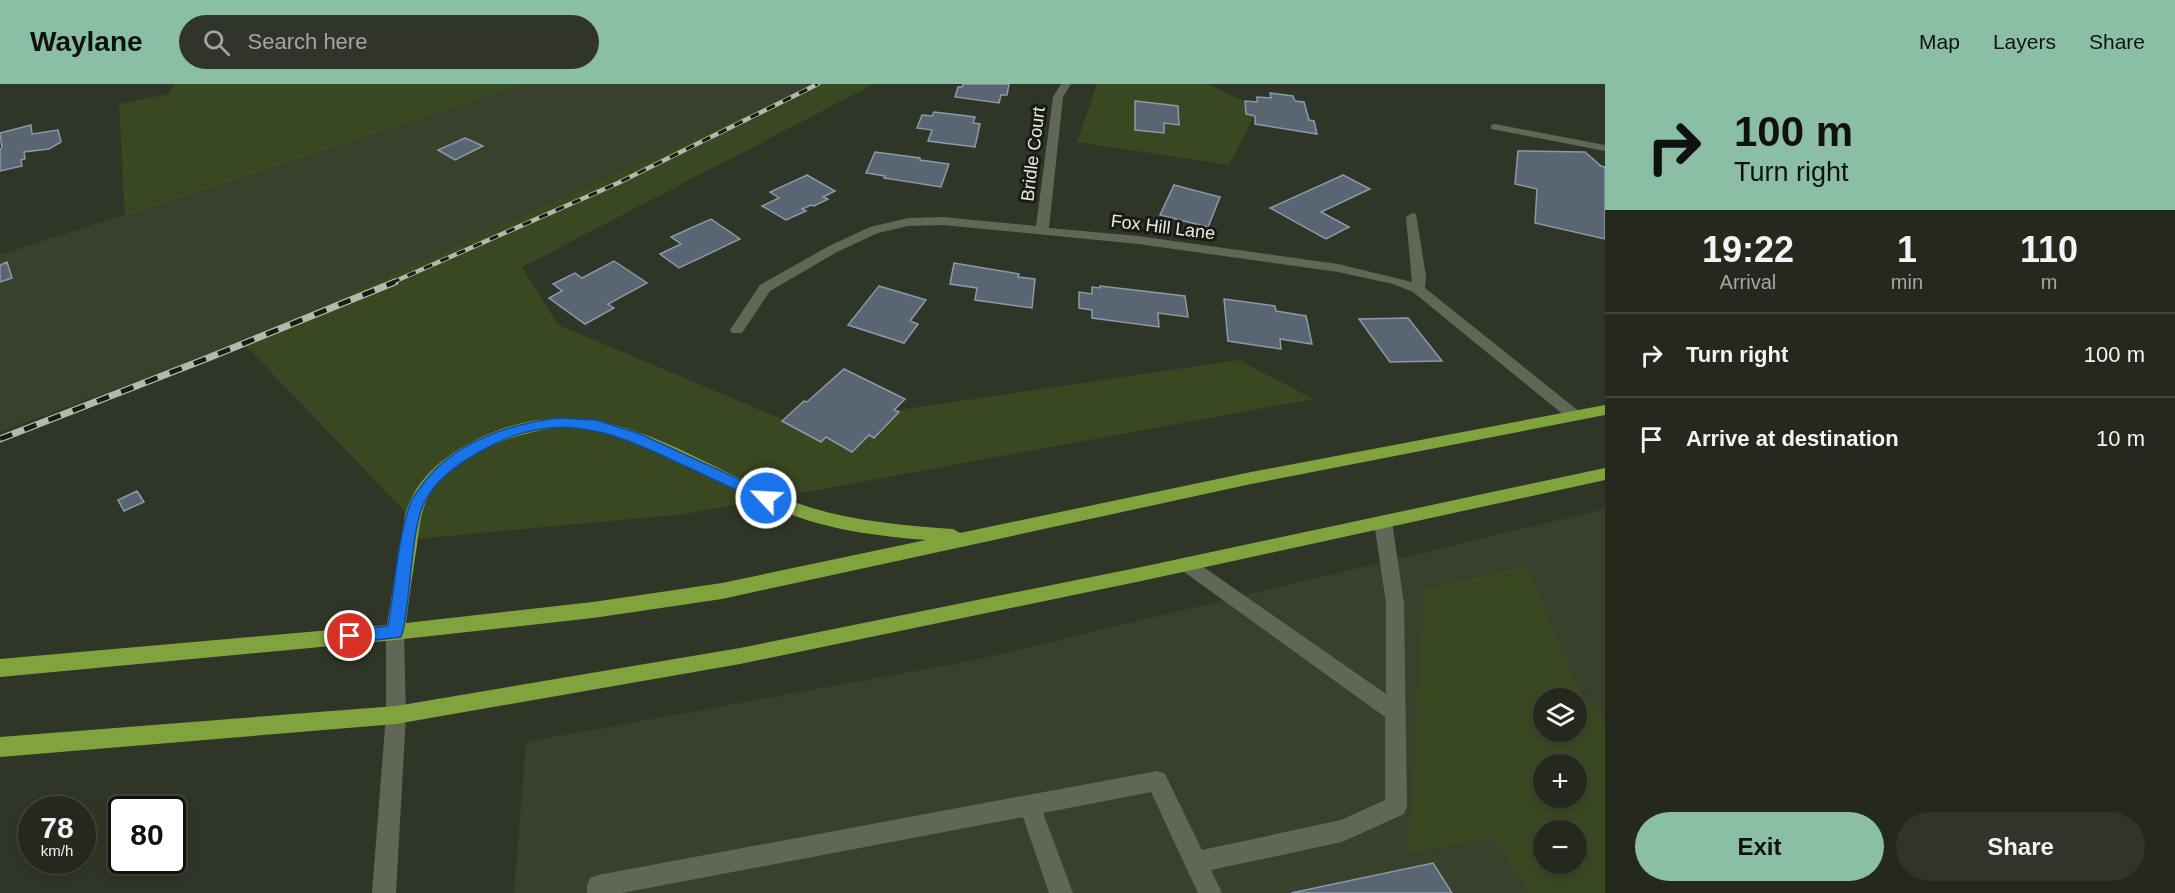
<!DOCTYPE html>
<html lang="en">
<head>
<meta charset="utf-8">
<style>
	:root { --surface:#24281d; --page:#30342a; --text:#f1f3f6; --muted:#a3a6a4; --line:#41443b; --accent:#8abfa5 }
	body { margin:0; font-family:Helvetica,sans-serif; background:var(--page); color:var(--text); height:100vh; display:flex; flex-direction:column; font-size:22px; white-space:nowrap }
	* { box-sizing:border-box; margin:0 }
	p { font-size:20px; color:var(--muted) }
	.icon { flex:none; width:33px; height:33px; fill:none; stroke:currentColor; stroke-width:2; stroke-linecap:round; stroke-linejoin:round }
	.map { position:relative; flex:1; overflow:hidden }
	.drawer { display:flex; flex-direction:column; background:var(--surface); width:570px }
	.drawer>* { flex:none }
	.banner { background:#8abfa5; color:#111; overflow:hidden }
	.buttons { position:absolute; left:1533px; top:604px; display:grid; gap:12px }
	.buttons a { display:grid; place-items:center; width:54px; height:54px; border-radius:50%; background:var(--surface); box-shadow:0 3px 9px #0003,0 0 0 2px var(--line); font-size:30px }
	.speed { position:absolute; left:18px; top:712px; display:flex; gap:12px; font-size:30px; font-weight:700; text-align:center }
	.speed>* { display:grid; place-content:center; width:78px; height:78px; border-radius:50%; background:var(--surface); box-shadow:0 3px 9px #0003,0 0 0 2px var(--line); line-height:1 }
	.speed small { font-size:15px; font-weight:400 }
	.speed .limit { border:3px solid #111; border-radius:9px; background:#fff; color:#111 }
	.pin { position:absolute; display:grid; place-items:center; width:51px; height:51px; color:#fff; margin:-26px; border:3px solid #fff; border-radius:50%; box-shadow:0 2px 6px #0007 }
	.me { position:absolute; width:66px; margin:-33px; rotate:295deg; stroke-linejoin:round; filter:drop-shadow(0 0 4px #0008) }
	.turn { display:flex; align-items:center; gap:21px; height:126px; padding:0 30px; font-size:27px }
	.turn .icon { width:78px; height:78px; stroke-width:2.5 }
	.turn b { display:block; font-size:42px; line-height:51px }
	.eta { display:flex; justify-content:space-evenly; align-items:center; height:102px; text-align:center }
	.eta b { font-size:36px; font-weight:700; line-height:42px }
	.cta { display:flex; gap:12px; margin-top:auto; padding:12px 30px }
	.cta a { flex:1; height:69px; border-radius:36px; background:var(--accent); color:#111; font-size:24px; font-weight:700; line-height:69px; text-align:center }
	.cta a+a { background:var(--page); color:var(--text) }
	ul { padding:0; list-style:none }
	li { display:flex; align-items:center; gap:18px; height:84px; padding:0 30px; border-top:2px solid var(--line) }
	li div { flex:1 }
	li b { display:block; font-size:22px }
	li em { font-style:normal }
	header { display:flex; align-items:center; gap:36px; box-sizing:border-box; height:84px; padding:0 30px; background:var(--accent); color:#111 }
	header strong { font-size:28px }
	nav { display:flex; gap:33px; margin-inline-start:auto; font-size:21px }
	.search { width:420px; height:54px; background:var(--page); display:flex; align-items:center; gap:15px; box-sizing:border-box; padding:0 21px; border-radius:33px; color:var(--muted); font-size:22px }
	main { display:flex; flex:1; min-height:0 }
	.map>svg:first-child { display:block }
	.built { fill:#39412c }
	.green { fill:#394821; fill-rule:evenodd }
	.building { fill:#596572; stroke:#8c99a8; stroke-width:1.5 }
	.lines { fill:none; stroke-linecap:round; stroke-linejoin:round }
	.service { fill:#606757; fill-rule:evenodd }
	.minor { fill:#606757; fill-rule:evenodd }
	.trunk { fill:#81a33e; fill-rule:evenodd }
	.rail-far1-casing { stroke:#b4b9ad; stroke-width:4.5 }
	.rail-casing { stroke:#b4b9ad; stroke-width:7 }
	.rail-far1 { stroke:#191c16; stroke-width:3; stroke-dasharray:9; stroke-linecap:butt }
	.rail { stroke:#191c16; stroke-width:4.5; stroke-dasharray:13; stroke-linecap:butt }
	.route { fill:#1a73e8; stroke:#114b97; stroke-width:1.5 }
	.labels { text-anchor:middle; stroke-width:6; stroke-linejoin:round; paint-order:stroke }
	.far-street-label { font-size:18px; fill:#e9ede3; stroke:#191c16 }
</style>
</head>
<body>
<header>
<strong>Waylane</strong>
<div class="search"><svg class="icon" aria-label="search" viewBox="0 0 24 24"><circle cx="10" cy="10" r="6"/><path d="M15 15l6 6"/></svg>Search here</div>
<nav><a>Map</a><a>Layers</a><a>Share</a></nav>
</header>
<main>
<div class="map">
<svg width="1605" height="809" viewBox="0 0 1605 809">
	<rect width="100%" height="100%" fill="#303627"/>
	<path class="built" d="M527,0H815L242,258L0,348V171Z
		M1605,425V637L1579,605L1527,482L1408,770L1491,754L1530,809H514L526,658L971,577Z"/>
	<path class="green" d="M174,0H527L125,132L119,20L169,10Z
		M815,0H874L522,183L558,241L796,341L1239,276L1313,315L685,430L406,456L415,438L242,258Z
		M1097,0H1208L1258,24L1229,81L1077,58Z
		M1527,482L1579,605L1605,637V809H1530L1491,754L1408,770L1424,505ZM1544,615H1576V648H1544ZM1544,681H1576V714H1544ZM1544,747H1576V780H1544Z"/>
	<path class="building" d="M963,0H1009L1007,11H1001L999,19L955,13L958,3H962Z
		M1270,9L1293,12L1295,17L1304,18L1309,36L1314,37L1317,50L1255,40V32L1246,30L1245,17L1257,18V13L1271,14Z
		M1135,17L1178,22L1179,41L1164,39V49L1135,46Z
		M934,28L975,33L973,39L980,40L975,63L928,57L932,46L917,44L922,31L932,32Z
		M31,41L32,50L58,46L61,58L49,65L24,68L25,75L21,76L22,82L0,87V65L2,64L0,49Z
		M465,54L483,62L455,76L438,66Z
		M1518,67L1585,68L1601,82L1605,83V155L1535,139L1537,105L1515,100Z
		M875,68L920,74V76L949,80L941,103L884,94L885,92L866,89Z
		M807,91L835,107L823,113L828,115L814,122L811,121L802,125L806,127L786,136L762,122L779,114L770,108Z
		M1343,91L1370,105L1321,128L1349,143L1326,155L1270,124Z
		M1174,101L1220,113L1208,143L1160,131Z
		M711,135L740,155L679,184L660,170L681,160L671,153Z
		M614,177L647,199L608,220L614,224L585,240L549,214L562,207L553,200L575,189L582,194Z
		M7,178L12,194L0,198V181Z
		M954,179L1019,190L1018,193L1035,195L1032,224L975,216L977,204L950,200Z
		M879,202L926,216L910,237L918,240L904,259L848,241Z
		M1100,202L1185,212L1188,233L1158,229L1159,243L1092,234V226L1079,224V208L1092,210V203L1100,204Z
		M1224,215L1275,222L1276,227L1306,232L1312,260L1280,255L1281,265L1228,257Z
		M1408,234L1442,277L1390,278L1359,235Z
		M844,285L905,315L894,326L899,328L874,354L869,351L852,368L826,353L821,358L782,337L804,317L807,318Z
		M137,407L144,418L124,427L118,416Z
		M1433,779L1452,809H1291Z"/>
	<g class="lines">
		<path class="service" d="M1495,40L1605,61V67L1491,45V41Z
			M1383,431L1389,433L1392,438L1404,519L1407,722L1404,730L1342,758L1211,786L1222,809H1198L1151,708L1043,729L1073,809H1049L1023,733L622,809H587V802L590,794L598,791L1157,687L1165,690L1202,766L1341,736L1385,716V633L1180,485L1177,480L1180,475L1186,473L1192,475L1386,610V519L1374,438L1377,433Z"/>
		<path class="minor" d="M1061,0H1071L1063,13L1049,144L1138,152L1338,180L1412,198L1406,133L1412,129L1416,130L1426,192L1425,204L1580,328L1583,332L1580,336H1570L1413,208L1393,200L1338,188L1138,160L943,141L908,142L878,149L837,168L770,207L742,249H732L730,246L760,201L829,162L870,143L908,134L943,133L1036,142L1053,13Z
			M395,540L402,542L404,548L406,631L396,809H372L386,631V548L388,542Z"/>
		<path class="trunk" d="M1605,321V331L1251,400L722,515L593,534L395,556L0,593V575L387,541L405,431C414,398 440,375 470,359C598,292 682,377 797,419C847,437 900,441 953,445L960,449L1251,388ZM552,344C635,339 708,397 782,427C828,446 877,452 926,456L722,499L593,518L406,539C409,513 413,487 417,461C419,447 420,433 425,420C443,375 508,351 552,344Z
			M1605,384V396L1146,496L740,580L396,640L0,673V653L396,622L740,564L1146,482Z"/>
		<defs>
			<path id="rail-far1" d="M391,199L618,99L818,0"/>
			<path id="rail" d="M0,355L208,274L395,198"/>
		</defs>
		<use href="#rail-far1" class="rail-far1-casing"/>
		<use href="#rail" class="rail-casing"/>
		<use href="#rail-far1" class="rail-far1"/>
		<use href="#rail" class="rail"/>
	</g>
	<path class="route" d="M558,334L596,336L638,349L771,410L773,414L766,419L761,418C732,404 703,390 674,377C605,344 552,326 481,367C458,380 436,395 424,419C413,443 411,494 407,522C405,532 405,544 401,553L350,559L345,557L342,552L345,548L350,546L388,542C395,502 397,458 410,420C412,413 418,407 422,401C453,358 509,340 558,334Z"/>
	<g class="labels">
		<g class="far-street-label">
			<text transform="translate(1033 70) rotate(-83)" y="6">Bridle Court</text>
			<text transform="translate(1163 143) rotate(7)" y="6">Fox Hill Lane</text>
		</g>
	</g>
</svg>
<div class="buttons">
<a><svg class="icon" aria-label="layers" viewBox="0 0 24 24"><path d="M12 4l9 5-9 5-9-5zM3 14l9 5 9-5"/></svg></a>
<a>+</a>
<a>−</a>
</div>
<div class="speed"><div>78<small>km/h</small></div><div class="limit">80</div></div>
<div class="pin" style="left:350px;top:552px;background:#d93025"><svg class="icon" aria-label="arrive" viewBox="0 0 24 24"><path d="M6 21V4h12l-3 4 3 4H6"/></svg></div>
<svg class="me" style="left:766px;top:414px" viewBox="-20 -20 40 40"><circle r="17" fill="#1a73e8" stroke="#fff" stroke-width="3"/><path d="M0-11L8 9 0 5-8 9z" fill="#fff"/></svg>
</div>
<section class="drawer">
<div class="banner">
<div class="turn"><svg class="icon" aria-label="right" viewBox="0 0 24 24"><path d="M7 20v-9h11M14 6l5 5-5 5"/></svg><div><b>100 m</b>Turn right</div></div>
</div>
<div class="eta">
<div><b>19:22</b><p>Arrival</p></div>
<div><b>1</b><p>min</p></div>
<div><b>110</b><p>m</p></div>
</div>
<ul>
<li><svg class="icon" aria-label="right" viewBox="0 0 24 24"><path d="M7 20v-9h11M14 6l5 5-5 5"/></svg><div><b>Turn right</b></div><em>100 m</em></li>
<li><svg class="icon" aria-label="arrive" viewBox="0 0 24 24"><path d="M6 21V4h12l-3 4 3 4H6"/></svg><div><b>Arrive at destination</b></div><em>10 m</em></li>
</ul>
<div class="cta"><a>Exit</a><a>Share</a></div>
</section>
</main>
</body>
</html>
